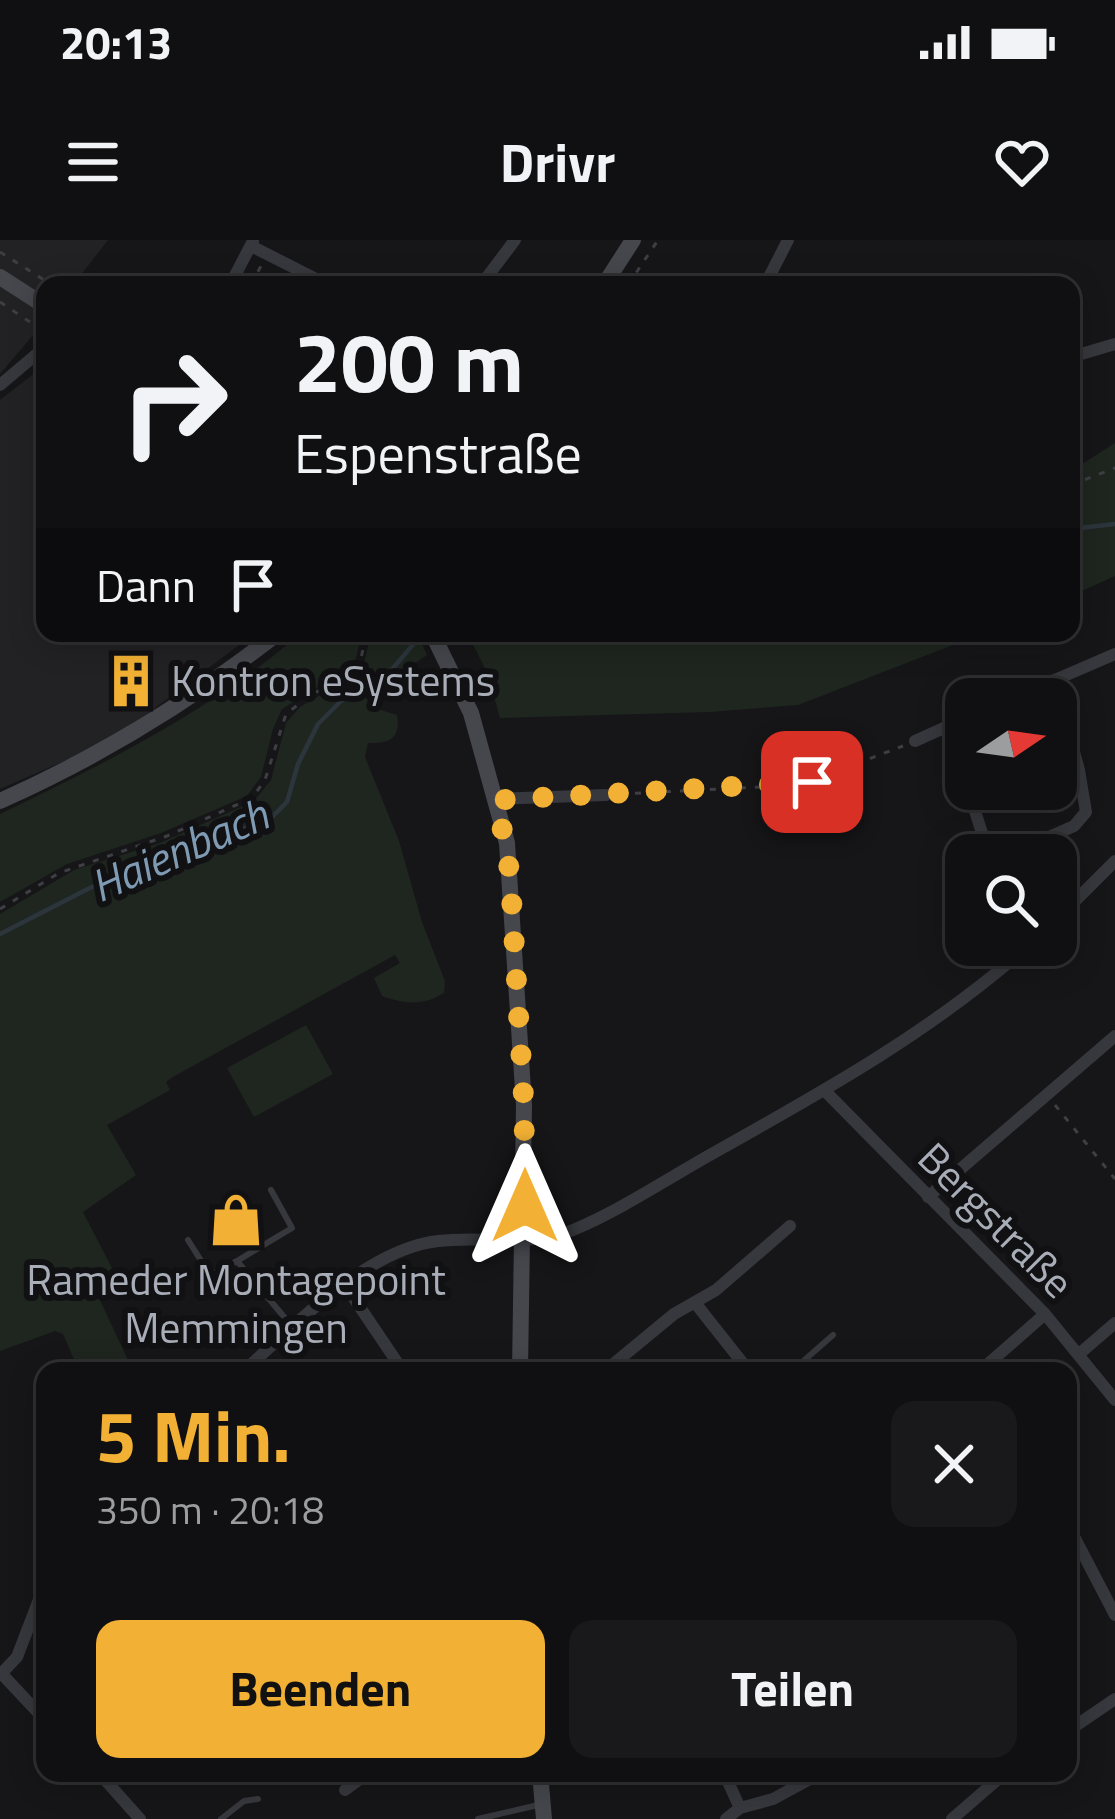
<!DOCTYPE html>
<html lang="de">
<head>
<meta charset="utf-8">
<style>
	:root { --surface:#101012; --page:#19191b; --text:#f1f3f6; --muted:#9c9d9f; --line:#303032; --accent:#f2b134 }
	body { margin:0; font-family:"Titillium Web",sans-serif; background:var(--page); color:var(--text); height:100vh; display:flex; flex-direction:column; font-size:45px; white-space:nowrap }
	* { box-sizing:border-box; margin:0 }
	p { font-size:39px; color:var(--muted) }
	.icon { flex:none; width:66px; height:66px; fill:none; stroke:currentColor; stroke-width:2; stroke-linecap:round; stroke-linejoin:round }
	.map { position:relative; flex:1; overflow:hidden }
	.side { position:absolute; left:36px; top:1122px; width:1041px; height:420px; display:flex; flex-direction:column; background:var(--surface); border-radius:24px; box-shadow:0 6px 30px #0003,0 0 0 3px var(--line) }
	.side>* { flex:none }
	.top-card { position:absolute; left:36px; top:36px; width:1044px; height:366px; border-radius:24px; box-shadow:0 6px 30px #0003,0 0 0 3px var(--line); background:#101012; color:var(--text); overflow:hidden }
	.needle { width:78px; rotate:77deg }
	.buttons { position:absolute; left:945px; top:438px; display:grid; gap:24px }
	.buttons a { display:grid; place-items:center; width:132px; height:132px; border-radius:24px; background:var(--surface); box-shadow:0 6px 30px #0003,0 0 0 3px var(--line); font-size:60px }
	.pin { position:absolute; display:grid; place-items:center; width:102px; height:102px; color:#fff; margin:-51px; border-radius:24px; box-shadow:0 6px 18px #0006 }
	.me { position:absolute; width:132px; margin:-66px; rotate:0deg; stroke-linejoin:round; filter:drop-shadow(0 0 9px #0008) }
	.turn { display:flex; align-items:center; gap:42px; height:252px; padding:0 60px; font-size:54px }
	.turn .icon { width:156px; height:156px; stroke-width:2.5 }
	.turn b { display:block; font-size:84px; line-height:102px }
	.then { display:flex; align-items:center; height:114px; padding:0 60px; background:#0003; gap:24px; font-size:45px }
	.round { display:grid; place-items:center; flex:none; width:126px; height:126px; border-radius:24px; background:var(--page) }
	.summary { display:flex; align-items:center; justify-content:space-between; height:204px; padding:0 60px }
	h1 { font-size:72px; font-weight:700; line-height:90px; color:var(--accent) }
	.action { display:flex; gap:24px; margin-top:auto; padding:24px 60px }
	.action a { flex:1; height:138px; border-radius:24px; background:var(--accent); color:#111; font-size:48px; font-weight:700; line-height:138px; text-align:center }
	.action a+a { background:var(--page); color:var(--text) }
	.status { display:flex; justify-content:space-between; align-items:center; height:84px; padding:0 60px; background:var(--surface); direction:ltr }
	.status svg { height:33px; fill:currentColor }
	header { display:flex; justify-content:space-between; align-items:center; height:156px; padding:0 60px; background:var(--surface); font-size:54px; font-weight:700 }
	.map>svg:first-child { display:block }
	.built { fill:#222225 }
	.green { fill:#1e261f }
	.lines { fill:none; stroke-linecap:round; stroke-linejoin:round }
	.stream { stroke:#2c353c; stroke-width:4.5 }
	.path { stroke:#3d3f44; stroke-width:3; stroke-dasharray:6 9; stroke-linecap:butt }
	.lane { stroke:#37383d; stroke-width:6 }
	.street { stroke:#37383d; stroke-width:12 }
	.secondary { stroke:#45474d; stroke-width:16 }
	.route { stroke:#f2b134; stroke-width:21; stroke-dasharray:0 37.8 }
	.labels { text-anchor:middle; stroke-width:12; stroke-linejoin:round; paint-order:stroke }
	.poi-label { font-size:42px; fill:#a8adb8; stroke:#111113; text-anchor:start }
	.street-label { font-size:42px; fill:#a8adb8; stroke:#111113 }
	.water-label { font-size:45px; font-style:italic; fill:#7f9bb3; stroke:#111113 }
</style>
</head>
<body>
<div class="status"><b>20:13</b><svg viewBox="0 0 49 12"><path d="M0 12V9h3v3zM5 12V6h3v6zM10 12V3h3v9zM15 12V0h3v12zM26 1h20v11H26zM47 4h2v5h-2z"/></svg></div>
<header><svg class="icon" aria-label="menu" viewBox="0 0 24 24"><path d="M4 6h16M4 12h16M4 18h16"/></svg>Drivr<svg class="icon" aria-label="heart" viewBox="0 0 24 24"><path d="M12 20l-8-8c-3-5 5-10 8-4 3-6 11-1 8 4z"/></svg></header>
<div class="map">
<svg width="1115" height="1579" viewBox="0 0 1115 1579">
	<rect width="100%" height="100%" fill="#161618"/>
	<path class="built" d="M0,0H108L73,45H45V81L0,134Z
		M45,125V393H255L147,474L92,509L0,549V160Z"/>
	<path class="green" d="M1115,203V336L1071,356V231Z
		M301,393H362L356,418L350,427L282,469L273,489L261,537L247,556L161,593L67,624L0,662V574C108,522 210,471 301,393Z
		M371,393H417L427,415L393,438L381,453V470L397,475C401,499 389,504 368,503L365,517L399,601L422,682L445,741L444,753C423,766 405,764 382,756L374,738L400,723L395,715L171,838L166,842L170,850L107,885L136,935L83,972L114,1032L93,1045L133,1131H79L63,1094L55,1091L0,1111V674L74,630L160,603L254,561L271,540L286,483L300,467L355,435L364,423Z
		M467,393H984L798,465L710,472L500,478L488,434Z
		M306,785L333,834L254,877L227,828Z"/>
	<g class="lines">
		<path class="stream" d="M1071,289L1115,284
			M0,694L127,629L215,601L272,577L287,562L298,524L318,484L343,459L388,434L423,393"/>
		<path class="path" d="M0,12L52,45
			M251,45L262,24
			M628,45L658,0
			M0,62L45,92
			M1071,245L1115,228
			M620,554L800,545L903,506
			M0,669L59,633L167,596L252,558L265,540L286,474L311,455L348,435L361,419L366,393
			M1055,865L1115,939"/>
		<path class="lane" d="M188,1000L210,1035L237,1021L290,1084
			M237,1021L292,988L271,950
			M792,1131L833,1095
			M221,1579L244,1561L258,1559
			M478,1579L538,1565"/>
		<path class="street" d="M251,6L328,45
			M230,45L253,1
			M481,45L515,0
			M765,45L788,0
			M1071,117L1115,104
			M0,145L45,107
			M1011,459L1115,414
			M949,485L966,543
			M915,501L966,478
			M968,549L989,615
			M497,559L606,555
			M1008,615L1074,586L1086,572L1079,530L1054,440
			M1056,680L1115,621
			M825,851L1045,1074L1115,1160
			M928,957L1115,796
			M345,1045L403,1131
			M696,1064L749,1131
			M1079,1114L1115,1083
			M244,1131C295,1085 367,1009 438,1001C483,995 530,1008 573,990C623,969 670,937 717,911C826,850 935,789 1029,705
			M605,1131L674,1074L716,1050L790,986
			M980,1131L1045,1074
			M1068,1285L1115,1375
			M2,1434L45,1480
			M0,1435L17,1417L45,1344
			M1068,1491L1115,1459
			M99,1533L140,1579
			M724,1533L740,1568L726,1579
			M345,1550L368,1533
			M740,1568L773,1559L821,1533
			M952,1579L1005,1533"/>
		<path class="secondary" d="M0,37L45,66
			M604,45L633,0
			M432,393L471,473L507,603L524,865L520,1131
			M0,561C101,516 191,461 278,393
			M540,1533L544,1579"/>
	</g>
	<g class="lines">
		<path class="route" d="M525,966L524,865L510,633L497,560L812,542"/>
	</g>
	<defs>
		<symbol id="building-bare" viewBox="-9 -9 18 18"><path d="M-4-6H4V6H1V3H-1V6H-4ZM-2.5-4.3h1.7v1.8h-1.7ZM.8-4.3h1.7v1.8H.8ZM-2.5-1h1.7V.8h-1.7ZM.8-1h1.7V.8H.8Z" fill="#f2b134" stroke="#111113" stroke-width="2.5" paint-order="stroke"/></symbol>
		<symbol id="shop-bare" viewBox="-9 -9 18 18"><path d="M-5-2.5h2.3a2.7 3.5 0 0 1 5.4 0H5L5.5 6h-11ZM-1.5-2.5h3a1.5 2.3 0 0 0-3 0Z" fill="#f2b134" stroke="#111113" stroke-width="2.5" paint-order="stroke"/></symbol>
	</defs>
	<g fill-rule="evenodd">
		<use href="#building-bare" x="93" y="403" width="76" height="76"/>
		<use href="#shop-bare" x="198" y="942" width="76" height="76"/>
	</g>
	<g class="labels">
		<g class="poi-label">
			<text x="171" y="456">Kontron eSystems</text>
			<text x="236" y="1055" text-anchor="middle">Rameder Montagepoint<tspan x="236" dy="48">Memmingen</tspan></text>
		</g>
		<g class="street-label">
			<text transform="translate(996 980) rotate(45)" y="15">Bergstraße</text>
		</g>
		<g class="water-label">
			<text transform="translate(179 610) rotate(-24)" y="16">Haienbach</text>
		</g>
	</g>
</svg>
<div class="buttons">
<a><svg class="needle" viewBox="-14 -14 28 28"><path d="M0-13l5 13h-10z" fill="#e53935"/><path d="M0 13l5-13h-10z" fill="#9c9d9f"/></svg></a>
<a><svg class="icon" aria-label="search" viewBox="0 0 24 24"><circle cx="10" cy="10" r="6"/><path d="M15 15l6 6"/></svg></a>
</div>
<div class="pin" style="left:812px;top:542px;background:#d93025"><svg class="icon" aria-label="arrive" viewBox="0 0 24 24"><path d="M6 21V4h12l-3 4 3 4H6"/></svg></div>
<svg class="me" style="left:525px;top:966px" viewBox="-20 -20 40 40"><path d="M0-17L14 15 0 8-14 15z" fill="#f2b134" stroke="#fff" stroke-width="4"/></svg>
<div class="top-card">
<div class="turn"><svg class="icon" aria-label="right" viewBox="0 0 24 24"><path d="M7 20v-9h11M14 6l5 5-5 5"/></svg><div><b>200 m</b>Espenstraße</div></div>
<div class="then">Dann<svg class="icon" aria-label="arrive" viewBox="0 0 24 24"><path d="M6 21V4h12l-3 4 3 4H6"/></svg></div>
</div>
<section class="side">
<div class="summary"><div><h1>5 Min.</h1><p>350 m · 20:18</p></div><a class="round"><svg class="icon" aria-label="close" viewBox="0 0 24 24"><path d="M6 6l12 12M18 6L6 18"/></svg></a></div>
<div class="action"><a>Beenden</a><a>Teilen</a></div>
</section>
</div>
</body>
</html>
